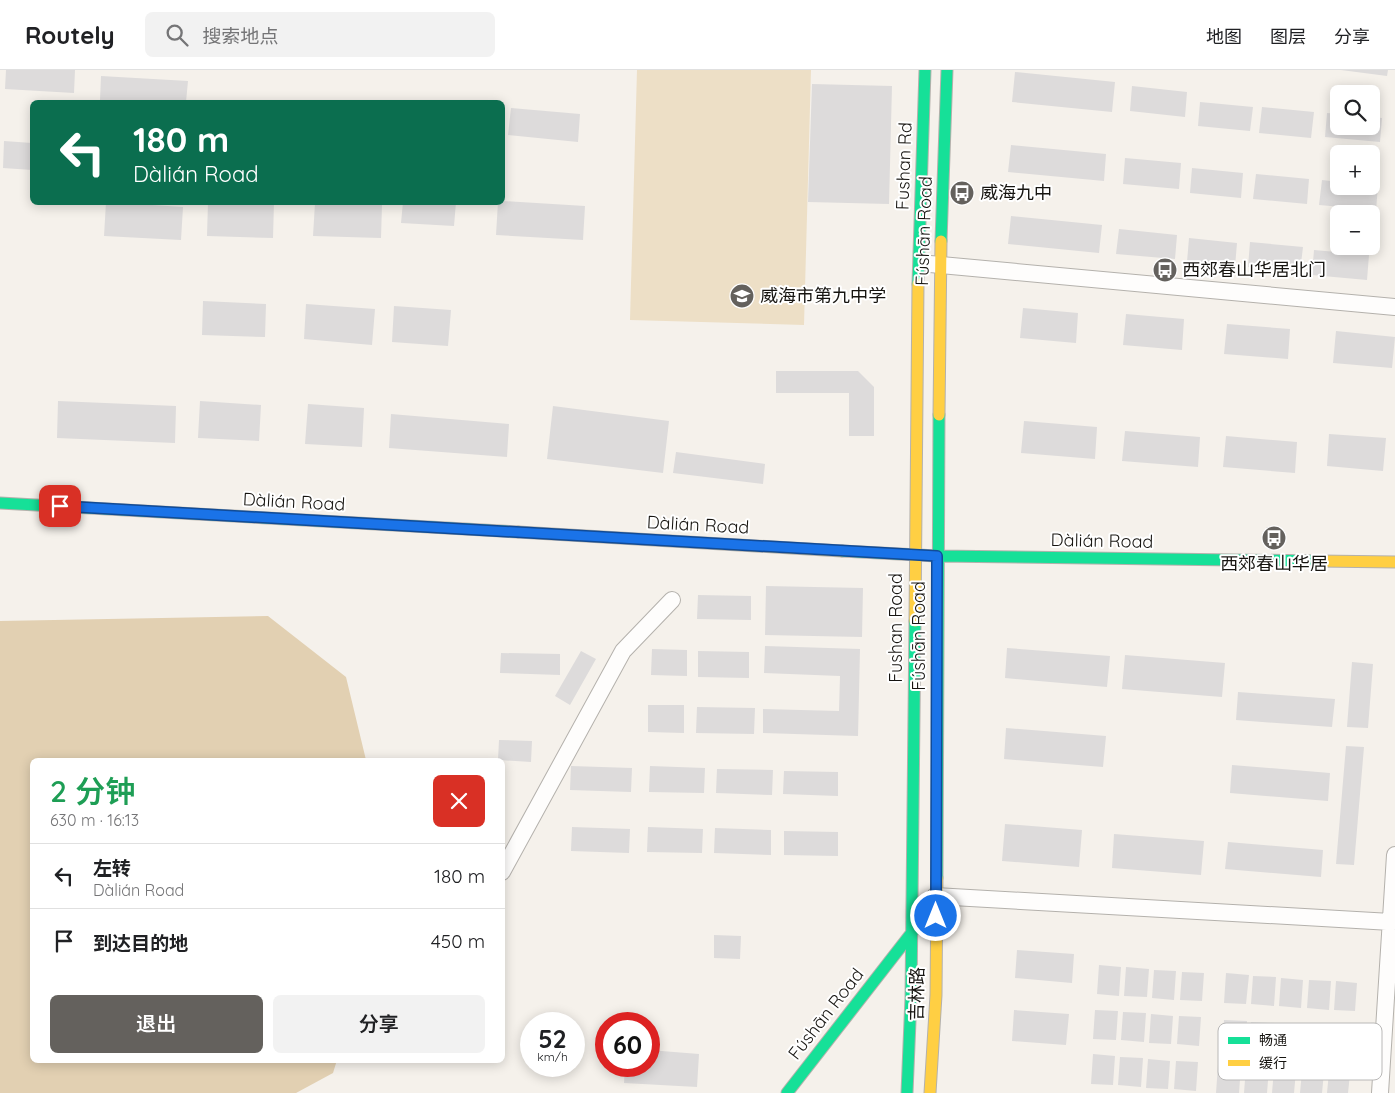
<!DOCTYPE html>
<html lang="zh">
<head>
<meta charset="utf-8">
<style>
	:root { --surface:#fff; --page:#f2f2f2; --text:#202124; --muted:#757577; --line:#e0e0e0; --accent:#64615d }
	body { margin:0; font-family:Quicksand,"Noto Sans SC",sans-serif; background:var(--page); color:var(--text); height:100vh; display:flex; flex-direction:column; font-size:19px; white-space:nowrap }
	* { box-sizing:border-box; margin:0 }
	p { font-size:16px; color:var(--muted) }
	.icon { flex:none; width:28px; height:28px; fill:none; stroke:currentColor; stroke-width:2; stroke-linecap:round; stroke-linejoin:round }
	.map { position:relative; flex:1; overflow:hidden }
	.drawer { position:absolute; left:30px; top:688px; width:475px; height:305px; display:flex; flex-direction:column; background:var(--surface); border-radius:8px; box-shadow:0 2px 12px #0003 }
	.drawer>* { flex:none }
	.guide { position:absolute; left:30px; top:30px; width:475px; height:105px; border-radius:8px; box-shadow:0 2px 12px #0003; background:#0b6e4f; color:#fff; overflow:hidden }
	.controls { position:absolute; left:1330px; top:15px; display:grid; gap:10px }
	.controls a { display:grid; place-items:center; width:50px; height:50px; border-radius:8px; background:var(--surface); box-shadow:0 2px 12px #0003; font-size:25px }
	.speed { position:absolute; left:520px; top:942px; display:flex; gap:10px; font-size:25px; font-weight:700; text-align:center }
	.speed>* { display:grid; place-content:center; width:65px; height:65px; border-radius:50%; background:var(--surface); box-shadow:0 2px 12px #0003; line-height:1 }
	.speed small { font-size:12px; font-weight:400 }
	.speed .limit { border:8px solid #d22; background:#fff; color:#111 }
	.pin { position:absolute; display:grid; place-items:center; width:42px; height:42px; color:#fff; margin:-21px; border-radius:10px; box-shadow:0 2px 8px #0006 }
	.me { position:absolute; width:55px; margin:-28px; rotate:0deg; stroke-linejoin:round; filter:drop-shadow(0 0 4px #0008) }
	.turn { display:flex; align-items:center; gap:18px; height:105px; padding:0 20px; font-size:22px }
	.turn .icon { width:65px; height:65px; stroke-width:2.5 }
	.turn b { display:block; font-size:35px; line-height:42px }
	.round { display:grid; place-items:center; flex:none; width:52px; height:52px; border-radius:8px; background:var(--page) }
	.head { display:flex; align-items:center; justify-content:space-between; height:85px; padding:0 20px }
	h1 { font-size:30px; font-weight:600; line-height:38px; color:#1e9e55 }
	.button { display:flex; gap:10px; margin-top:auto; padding:10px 20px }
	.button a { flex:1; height:58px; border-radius:8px; background:var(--accent); color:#fff; font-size:20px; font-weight:600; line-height:58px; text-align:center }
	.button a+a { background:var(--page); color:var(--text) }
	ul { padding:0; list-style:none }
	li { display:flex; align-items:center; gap:15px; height:65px; padding:0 20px; border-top:1px solid var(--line) }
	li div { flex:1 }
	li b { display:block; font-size:19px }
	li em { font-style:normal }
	header { display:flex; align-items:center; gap:30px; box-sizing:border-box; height:70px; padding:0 25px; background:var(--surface); border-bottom:1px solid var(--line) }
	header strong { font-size:24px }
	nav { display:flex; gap:28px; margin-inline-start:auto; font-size:18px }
	.search { width:350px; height:45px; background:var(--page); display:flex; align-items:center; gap:12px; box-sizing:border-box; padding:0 18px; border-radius:8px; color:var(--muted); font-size:19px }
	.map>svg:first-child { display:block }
	.green { fill:#eddfc6 }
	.forest { fill:#e2d0b2 }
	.building { fill:#dddbdb }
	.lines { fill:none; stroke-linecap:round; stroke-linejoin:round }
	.street-casing { stroke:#b4b1ac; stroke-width:18 }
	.fast-casing { stroke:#b4b1ac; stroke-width:13 }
	.slow-casing { stroke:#b4b1ac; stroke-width:13 }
	.street { stroke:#fefdfc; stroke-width:16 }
	.fast { stroke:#16e098; stroke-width:11 }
	.slow { stroke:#ffcf43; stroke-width:11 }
	.route-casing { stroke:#114b97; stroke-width:12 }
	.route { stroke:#1a73e8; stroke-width:9 }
	.labels { text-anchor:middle; stroke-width:4; stroke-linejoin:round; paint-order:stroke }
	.street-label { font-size:18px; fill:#161410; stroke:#fff }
	.poi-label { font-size:18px; fill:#161410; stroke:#fff; text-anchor:start }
	.key { fill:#fff; stroke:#b9b8b7; stroke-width:1 }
	.key-label { font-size:14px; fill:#161410 }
</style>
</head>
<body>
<header>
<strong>Routely</strong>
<div class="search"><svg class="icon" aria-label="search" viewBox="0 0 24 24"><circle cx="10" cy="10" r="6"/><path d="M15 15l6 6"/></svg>搜索地点</div>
<nav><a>地图</a><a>图层</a><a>分享</a></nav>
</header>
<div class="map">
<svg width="1395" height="1023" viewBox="0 0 1395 1023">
	<rect width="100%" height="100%" fill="#f5f1eb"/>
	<path class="green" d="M637,0H811L804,255L630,250Z"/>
	<path class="forest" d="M268,546L346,607L366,690H32V990H337L333,1003L296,1023H0V551Z"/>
	<path class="building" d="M6,0H75L74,23L5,19Z
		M1341,0H1388L1387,6Z
		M1015,2L1115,12L1112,42L1012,32Z
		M101,6L188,11L186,32L100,30Z
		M812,14L892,16L889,134L808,132Z
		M1132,16L1187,22L1185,47L1130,41Z
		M409,30L426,31V32H409Z
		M1200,32L1253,37L1250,61L1198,56Z
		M1262,37L1314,42L1311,68L1259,63Z
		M511,38L580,44L578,72L508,65Z
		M1327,43L1339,44V56H1371V47L1382,48L1380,72L1325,67Z
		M4,71L32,73V100L3,98Z
		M1011,75L1106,84L1104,111L1008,102Z
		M1125,88L1181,93L1179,119L1123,114Z
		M1192,98L1243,103L1241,128L1190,123Z
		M1256,104L1309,109L1307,134L1253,129Z
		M1322,110L1339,112V116H1378L1376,140L1319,135Z
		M502,131L585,136L583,170L496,165L498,132Z
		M106,132L183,137L181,170L104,166Z
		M208,132H274L273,168L207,166Z
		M403,132H456L454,156L401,153Z
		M315,133L382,135L381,168L313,166Z
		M1011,146L1102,155L1099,183L1008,174Z
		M1119,159L1177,165L1175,189L1116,184Z
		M1189,168L1237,173L1235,197L1187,192Z
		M1250,172L1303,177L1300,202L1248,197Z
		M1314,180L1369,185L1367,210L1312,205Z
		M203,231L266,234L265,267L202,265Z
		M306,234L375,239L372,275L304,269Z
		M394,236L451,240L448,276L392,272Z
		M1023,238L1078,243L1076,273L1020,268Z
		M1126,244L1184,249L1182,280L1123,275Z
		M1227,254L1290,259L1288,289L1224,284Z
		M1336,261L1395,267L1392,298L1333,293Z
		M776,301H858L874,317V366H849V323H776Z
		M58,331L176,336L175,373L57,368Z
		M200,331L261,335L259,371L198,368Z
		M308,334L364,338L362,377L305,374Z
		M553,336L669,351L663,403L547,389Z
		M391,344L509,354L507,387L389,378Z
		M1024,351L1097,357L1095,389L1021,383Z
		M1125,361L1200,367L1198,397L1122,391Z
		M1329,364L1386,368L1383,401L1327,396Z
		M1226,366L1297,372L1295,403L1223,397Z
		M676,382L765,394L763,414L673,403Z
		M766,516L863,518L862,567L765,565Z
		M698,525L751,526V550L697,549Z
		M765,576L860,579L858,666L763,663V639L839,641L840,606L764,603Z
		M1007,578L1110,586L1107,617L1005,608Z
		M652,579L687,580V606L651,605Z
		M581,581L596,589L570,635L555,626Z
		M698,581L749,582V608L698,607Z
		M501,583L560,584V605L500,603Z
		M1125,585L1225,593L1222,627L1122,619Z
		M1352,592L1373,594L1368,658L1347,657Z
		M1238,622L1335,629L1332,657L1236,650Z
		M648,635H684V663L648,662Z
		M697,637L755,638L754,664L696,663Z
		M1006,658L1106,666L1103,697L1004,689Z
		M499,670L532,671L531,692L498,690Z
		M1346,676L1364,677L1354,795L1336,794Z
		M1232,695L1330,703L1328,731L1230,723Z
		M571,696L632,698L631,722L570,720Z
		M650,696L705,698L704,723L649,722Z
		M717,699L773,700L772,725L716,723Z
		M784,701L838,702V726L783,724Z
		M1005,754L1082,760L1079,797L1002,791Z
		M572,757L630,759L629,783L571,781Z
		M648,757L703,759L702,783L647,782Z
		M715,758L771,760V785L714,783Z
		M784,761L838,762V786L784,785Z
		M1114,764L1204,771L1201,805L1112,798Z
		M1228,772L1323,780L1321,807L1225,799Z
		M714,865L741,866L740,889L714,888Z
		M1017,880L1074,884L1072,913L1015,908Z
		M1099,895L1121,897L1119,926L1097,924Z
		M1126,897L1149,899L1147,927L1124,926Z
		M1154,900L1176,901L1174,930L1152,928Z
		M1182,902L1204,903L1202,931L1180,930Z
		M1226,903L1249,905L1246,934L1224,933Z
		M1253,906L1276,907L1274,936L1251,934Z
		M1281,908L1303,910L1301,938L1279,936Z
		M1309,910L1331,911L1329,940L1307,938Z
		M1336,911L1357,913L1355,941L1334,940Z
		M1014,940L1069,944L1066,975L1012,971Z
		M1095,940L1118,941L1116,970L1093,969Z
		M1123,942L1146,943L1144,972L1121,970Z
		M1151,944L1173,946L1171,974L1149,973Z
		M1179,946L1201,947L1199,976L1177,974Z
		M1224,950L1247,951L1244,980L1222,979Z
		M1251,952L1274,953L1272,982L1249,980Z
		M649,980L699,984L697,1017L624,1013L625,996H649Z
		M1093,984L1115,986L1113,1015L1091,1014Z
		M1120,987L1143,988L1141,1017L1118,1015Z
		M1148,989L1170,991L1168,1019L1146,1018Z
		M1176,991L1198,992L1196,1021L1174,1019Z
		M1218,995L1241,996L1239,1023H1216Z
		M1246,996L1269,998L1267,1023H1244Z
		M1274,999L1296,1001L1294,1023H1272Z
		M1302,1001L1324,1002L1322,1023H1300Z
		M1329,1002L1350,1004L1348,1023H1327Z"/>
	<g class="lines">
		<defs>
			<path id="street" d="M930,194L1395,237
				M502,802L623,581L672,530
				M935,826L1391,852
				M1380,1023L1395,785"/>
			<path id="fast" d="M941,171L947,0
				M918,214L925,0
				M0,433L518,462
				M842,481L937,486L1319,491
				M937,808L939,345
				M787,1023L917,856
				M907,1023L911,927L915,551"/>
			<path id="slow" d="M939,345L941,171
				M518,462L842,481
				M1319,491L1395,492
				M915,551L918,214
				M930,1023L936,925L937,808"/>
		</defs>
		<use href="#street" class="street-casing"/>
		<use href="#fast" class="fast-casing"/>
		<use href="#slow" class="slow-casing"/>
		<use href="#street" class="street"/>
		<use href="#fast" class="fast"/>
		<use href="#slow" class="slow"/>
	</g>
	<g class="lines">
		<defs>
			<path id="route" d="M60,436L937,486L936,846"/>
		</defs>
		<use href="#route" class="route-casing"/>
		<use href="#route" class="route"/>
	</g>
	<defs>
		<symbol id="bus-disc" viewBox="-11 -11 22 22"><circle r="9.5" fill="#64615d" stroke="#fff"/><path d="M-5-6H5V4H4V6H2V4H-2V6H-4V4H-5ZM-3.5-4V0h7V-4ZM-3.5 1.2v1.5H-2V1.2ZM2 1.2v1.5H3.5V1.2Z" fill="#fff"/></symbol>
		<symbol id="school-disc" viewBox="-11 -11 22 22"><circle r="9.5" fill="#64615d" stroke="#fff"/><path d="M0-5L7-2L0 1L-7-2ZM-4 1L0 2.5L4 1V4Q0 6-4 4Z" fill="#fff"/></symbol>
	</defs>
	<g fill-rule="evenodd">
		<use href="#bus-disc" x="948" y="109" width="28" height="28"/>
		<use href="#bus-disc" x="1151" y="186" width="28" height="28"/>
		<use href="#school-disc" x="728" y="212" width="28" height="28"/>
		<use href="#bus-disc" x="1260" y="454" width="28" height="28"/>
	</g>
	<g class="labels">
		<g class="street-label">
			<text transform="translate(904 96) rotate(-88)" y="6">Fushan Rd</text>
			<text transform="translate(924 161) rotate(-88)" y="6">Fúshān Road</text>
			<text transform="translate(294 432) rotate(3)" y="6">Dàlián Road</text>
			<text transform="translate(698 455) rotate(3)" y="6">Dàlián Road</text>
			<text transform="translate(1102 471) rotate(1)" y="6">Dàlián Road</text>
			<text transform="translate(896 558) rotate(-90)" y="6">Fushan Road</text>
			<text transform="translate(919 566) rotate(-90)" y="6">Fúshān Road</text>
			<text transform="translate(917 924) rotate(-89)" y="6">吉林路</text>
			<text transform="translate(826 944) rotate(-52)" y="6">Fúshān Road</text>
		</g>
		<g class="poi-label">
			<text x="980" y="129">威海九中</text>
			<text x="1182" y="206">西郊春山华居北门</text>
			<text x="760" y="232">威海市第九中学</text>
			<text x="1274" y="500" text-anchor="middle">西郊春山华居</text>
		</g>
	</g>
	<rect x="1218" y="953" width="164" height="57" rx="8" class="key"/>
	<rect x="1228" y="967" width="22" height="7" fill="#16e098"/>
	<rect x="1228" y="990" width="22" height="6" fill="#ffcf43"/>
	<g class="key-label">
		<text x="1259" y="975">畅通</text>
		<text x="1259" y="998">缓行</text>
	</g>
</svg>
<div class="controls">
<a><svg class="icon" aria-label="search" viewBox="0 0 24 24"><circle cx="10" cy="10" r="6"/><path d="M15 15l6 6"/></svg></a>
<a>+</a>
<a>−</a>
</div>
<div class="speed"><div>52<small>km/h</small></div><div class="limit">60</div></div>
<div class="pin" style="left:60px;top:436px;background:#d93025"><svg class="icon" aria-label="arrive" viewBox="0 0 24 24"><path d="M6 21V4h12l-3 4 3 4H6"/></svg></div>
<svg class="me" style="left:936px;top:846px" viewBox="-20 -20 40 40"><circle r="17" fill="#1a73e8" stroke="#fff" stroke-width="3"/><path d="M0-11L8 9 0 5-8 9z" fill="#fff"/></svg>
<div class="guide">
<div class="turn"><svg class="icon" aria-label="left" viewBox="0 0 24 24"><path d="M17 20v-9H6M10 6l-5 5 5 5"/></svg><div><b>180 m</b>Dàlián Road</div></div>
</div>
<section class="drawer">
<div class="head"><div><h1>2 分钟</h1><p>630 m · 16:13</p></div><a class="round" style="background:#d93025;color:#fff"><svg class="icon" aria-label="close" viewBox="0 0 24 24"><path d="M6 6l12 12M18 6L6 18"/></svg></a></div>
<ul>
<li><svg class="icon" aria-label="left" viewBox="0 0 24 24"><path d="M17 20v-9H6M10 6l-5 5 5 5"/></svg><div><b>左转</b><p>Dàlián Road</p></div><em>180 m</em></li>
<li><svg class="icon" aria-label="arrive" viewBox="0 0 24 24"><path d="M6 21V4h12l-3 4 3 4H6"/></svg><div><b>到达目的地</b></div><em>450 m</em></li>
</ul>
<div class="button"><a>退出</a><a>分享</a></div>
</section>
</div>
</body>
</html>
